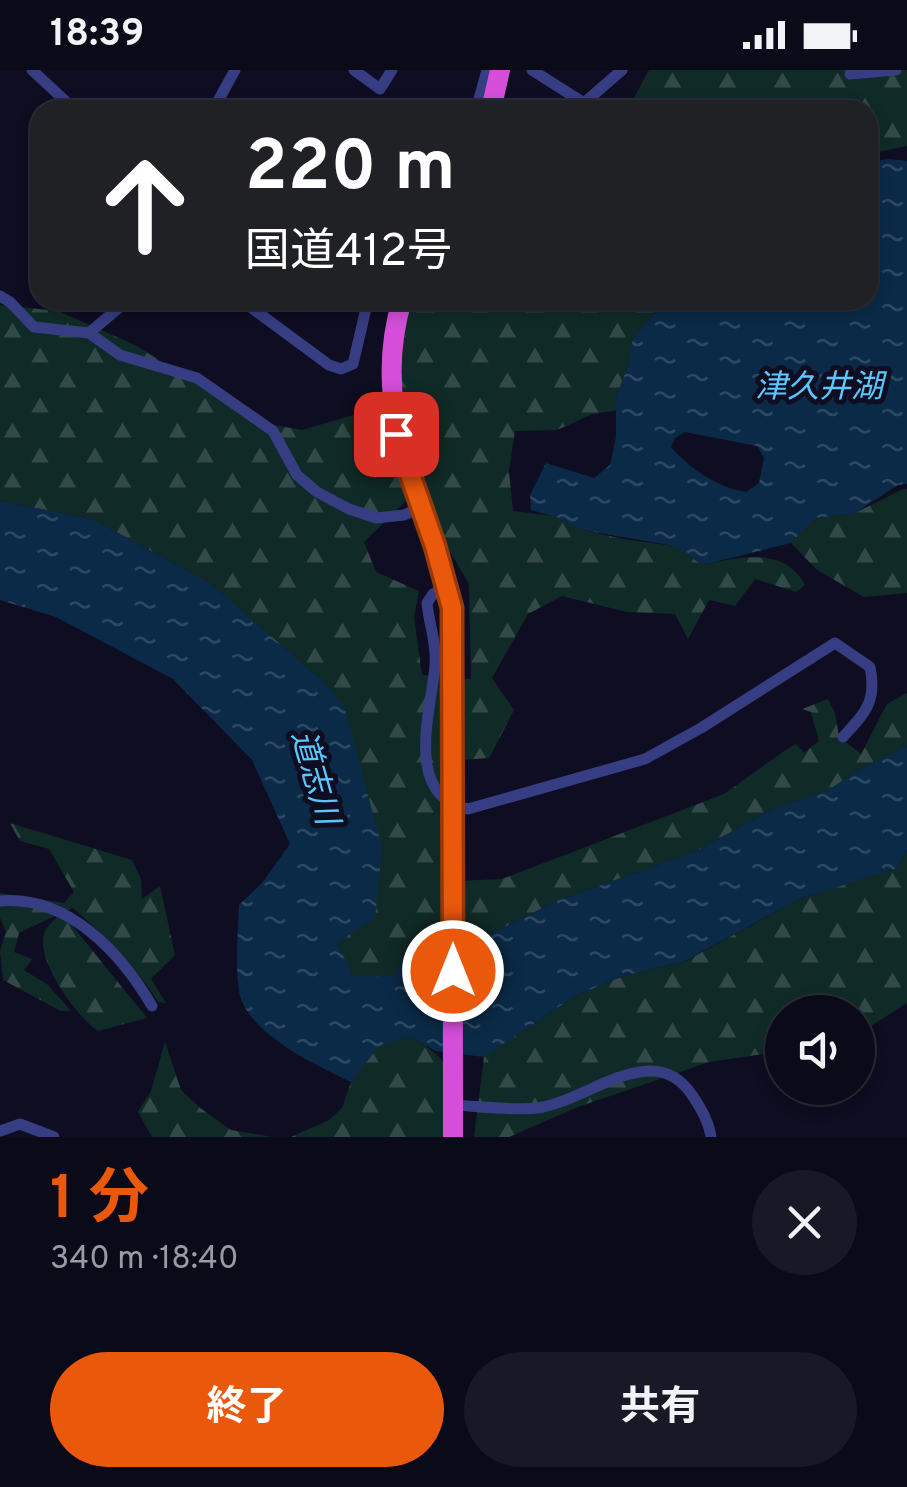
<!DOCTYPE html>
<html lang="ja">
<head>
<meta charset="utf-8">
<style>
	:root { --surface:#0a0a19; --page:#181826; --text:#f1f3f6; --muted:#999aa2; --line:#2a2b38; --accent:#ea580c }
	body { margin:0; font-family:Overpass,"Noto Sans JP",sans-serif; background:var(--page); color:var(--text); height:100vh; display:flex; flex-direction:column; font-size:38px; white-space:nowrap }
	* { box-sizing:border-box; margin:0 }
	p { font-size:32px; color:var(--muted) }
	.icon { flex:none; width:55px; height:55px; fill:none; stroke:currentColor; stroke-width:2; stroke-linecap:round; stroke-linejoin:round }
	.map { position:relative; height:1067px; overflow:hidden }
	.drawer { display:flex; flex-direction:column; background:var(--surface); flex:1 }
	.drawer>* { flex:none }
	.banner { position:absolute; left:30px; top:30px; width:848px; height:210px; border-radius:30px; box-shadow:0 5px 15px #0003,0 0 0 2px var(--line); background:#202124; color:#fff; overflow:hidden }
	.controls { position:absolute; left:765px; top:925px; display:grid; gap:20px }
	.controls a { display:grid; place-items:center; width:110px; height:110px; border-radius:50%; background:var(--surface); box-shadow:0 5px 15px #0003,0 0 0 2px var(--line); font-size:50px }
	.pin { position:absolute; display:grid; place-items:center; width:85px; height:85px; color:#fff; margin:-42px; border-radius:20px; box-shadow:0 5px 15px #0006 }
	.me { position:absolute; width:110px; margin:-55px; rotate:0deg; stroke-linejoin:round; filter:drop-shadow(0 0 8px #0008) }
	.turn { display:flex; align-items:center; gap:35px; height:210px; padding:0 50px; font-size:45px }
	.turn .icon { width:130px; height:130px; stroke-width:2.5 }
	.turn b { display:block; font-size:70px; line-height:85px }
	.round { display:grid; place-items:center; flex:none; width:105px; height:105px; border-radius:52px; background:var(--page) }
	.headline { display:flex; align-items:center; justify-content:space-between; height:170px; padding:0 50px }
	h1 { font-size:60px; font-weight:700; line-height:75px; color:var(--accent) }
	.primary-button { display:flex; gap:20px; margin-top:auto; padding:20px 50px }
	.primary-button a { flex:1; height:115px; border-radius:60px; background:var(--accent); color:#fff; font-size:40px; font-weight:700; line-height:115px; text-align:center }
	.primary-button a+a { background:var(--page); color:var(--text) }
	.status { display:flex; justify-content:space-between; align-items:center; height:70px; padding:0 50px; background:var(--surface); direction:ltr }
	.status svg { height:28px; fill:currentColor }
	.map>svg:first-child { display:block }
	.forest { fill:url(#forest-firs); fill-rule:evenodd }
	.water { fill:url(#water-ripples); fill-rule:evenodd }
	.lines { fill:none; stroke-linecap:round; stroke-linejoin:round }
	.minor { stroke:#363d82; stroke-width:11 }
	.trunk { stroke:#d44eda; stroke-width:20 }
	.trunk-bridge { stroke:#d44eda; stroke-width:20 }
	.route-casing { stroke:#983908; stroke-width:25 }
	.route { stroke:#ea580c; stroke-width:18 }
	.labels { text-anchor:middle; stroke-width:10; stroke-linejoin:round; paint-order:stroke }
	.water-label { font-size:32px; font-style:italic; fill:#5bc7ff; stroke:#0e0d21 }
</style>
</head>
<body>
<div class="status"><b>18:39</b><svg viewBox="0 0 49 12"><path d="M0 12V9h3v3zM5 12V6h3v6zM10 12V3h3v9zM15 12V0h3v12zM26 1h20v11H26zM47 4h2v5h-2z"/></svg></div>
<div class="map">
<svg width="907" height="1067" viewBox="0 0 907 1067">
	<defs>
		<pattern id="forest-firs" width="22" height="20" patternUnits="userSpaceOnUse" patternTransform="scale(2.5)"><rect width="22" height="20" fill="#102b27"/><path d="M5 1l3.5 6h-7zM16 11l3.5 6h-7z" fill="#324947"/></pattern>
		<pattern id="water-ripples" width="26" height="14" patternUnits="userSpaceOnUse" patternTransform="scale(2.5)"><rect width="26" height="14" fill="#0b2a47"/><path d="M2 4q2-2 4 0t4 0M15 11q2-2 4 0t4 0" fill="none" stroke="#2d4863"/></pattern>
	</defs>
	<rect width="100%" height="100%" fill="#0e0d21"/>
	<path class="forest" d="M649,0H907V76L868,84V40H577L599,30L630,35Z
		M406,230H678L655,243L633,268L628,295L616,328L618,340L593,344L557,360L515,361L509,401L513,441L553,446L583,460L623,469L674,476L703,495C737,487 785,476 805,515L796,522L755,509L735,536L709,530L688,569L675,544L627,542L562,526L528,544L492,608L514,640L489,688L447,691L457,811L502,809L724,724L787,679L796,674L804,683L819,671L811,642L802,639L828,629L835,643L839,667L861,684L887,634L907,623V676L858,700L829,720L774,738L695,782L559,830L495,862L403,887L396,906H353L336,873L325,613L210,513L92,449L0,431V235L58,241L135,275L257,352L302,360L381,337L404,345L400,274ZM415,422L469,514L471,609L422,605L414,547L419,521L376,502L364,472Z
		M903,419H907V523L864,527L817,500L791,473L816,448L855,443Z
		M10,753L132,790L141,809L142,829L160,816L175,885L151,909L166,933L158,932C136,896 104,865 73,838L62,843L147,948L98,961C77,947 39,894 43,867C46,855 54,851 61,843L19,863L14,882L32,889L24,900L48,915L71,941H61L3,910L0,881L6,861L0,848V823L64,833L74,822L49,779L20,771Z
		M907,780V933L858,964V942H782V1003L763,984L709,992L578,1037L509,1067H474L484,987L575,926L623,906L686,891L799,829L897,798Z
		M410,967C464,995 449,1013 447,1067H291L329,1050L342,1038L351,1012L379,975Z
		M165,972L181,1020L199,1037L231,1060L273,1067H152L138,1042L151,1021Z"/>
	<path class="water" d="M890,89L907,91V414L898,415L855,443L816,448L791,473L703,495L674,476L583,460L553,446L531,440L530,425L546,393L594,408L610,395L616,367V328L628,295L633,268L655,243L678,230H868V92ZM685,362L757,376L764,388L759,413L746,422C718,418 689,398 671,377L675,368Z
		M0,431L92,449L210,513L325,613L344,636L382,777L375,848L337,873L353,906H395L403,887L495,862L559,830L695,782L774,738L829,720L858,700L907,676V780L897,798L799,829L685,891L623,906L575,926L484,987L436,981L410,967L379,976L351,1012C316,995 246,963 239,921C235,894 238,863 239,835L262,813L290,774L252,690L173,609L56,547L0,530Z"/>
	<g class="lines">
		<path class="minor" d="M32,0L75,40
			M354,0L380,19L392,0
			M532,0L584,33L622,0
			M850,4L896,0
			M213,40L235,0
			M476,40L487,0
			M0,226L10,232L34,257L89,263L120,285L197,308L273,361L297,405L317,422L349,439L376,448L404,445L421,437
			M241,230L329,295L341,299L353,294L368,230
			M89,263L128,230
			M447,516L433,524L427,533C429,555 437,573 435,596C431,641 403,726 468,739L645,689L701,658L835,573L870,597C877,631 866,642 843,667
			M0,831C68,825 121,883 152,936
			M453,1035C480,1036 511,1041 538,1038C588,1031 654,967 692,1025C701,1038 709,1052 711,1067
			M0,1061L20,1054L54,1067"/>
		<path class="trunk" d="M491,40L500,0
			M402,230C378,310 399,379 427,455C438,483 450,514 452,544
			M453,1067V1014"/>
		<path class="trunk-bridge" d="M452,544L453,1014"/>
	</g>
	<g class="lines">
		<defs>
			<path id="route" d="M396,364L435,476L452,538L453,901"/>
		</defs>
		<use href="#route" class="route-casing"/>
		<use href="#route" class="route"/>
	</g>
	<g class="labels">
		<g class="water-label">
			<text x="819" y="327">津久井湖</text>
			<text transform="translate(316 707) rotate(74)" y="11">道志川</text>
		</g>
	</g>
</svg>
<div class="controls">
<a><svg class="icon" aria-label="sound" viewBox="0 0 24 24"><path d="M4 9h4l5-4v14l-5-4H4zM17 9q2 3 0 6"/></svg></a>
</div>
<div class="pin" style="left:396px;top:364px;background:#d93025"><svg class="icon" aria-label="arrive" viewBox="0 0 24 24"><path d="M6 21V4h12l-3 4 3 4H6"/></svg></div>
<svg class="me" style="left:453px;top:901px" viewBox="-20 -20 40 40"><circle r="17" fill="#ea580c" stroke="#fff" stroke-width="3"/><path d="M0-11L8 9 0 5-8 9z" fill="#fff"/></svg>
<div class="banner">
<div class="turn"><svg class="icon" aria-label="ahead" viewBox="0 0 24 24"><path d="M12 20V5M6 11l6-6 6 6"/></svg><div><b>220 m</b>国道412号</div></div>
</div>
</div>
<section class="drawer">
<div class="headline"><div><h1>1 分</h1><p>340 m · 18:40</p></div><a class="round"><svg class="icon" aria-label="close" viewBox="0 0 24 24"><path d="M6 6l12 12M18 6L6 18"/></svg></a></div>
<div class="primary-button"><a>終了</a><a>共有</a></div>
</section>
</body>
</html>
